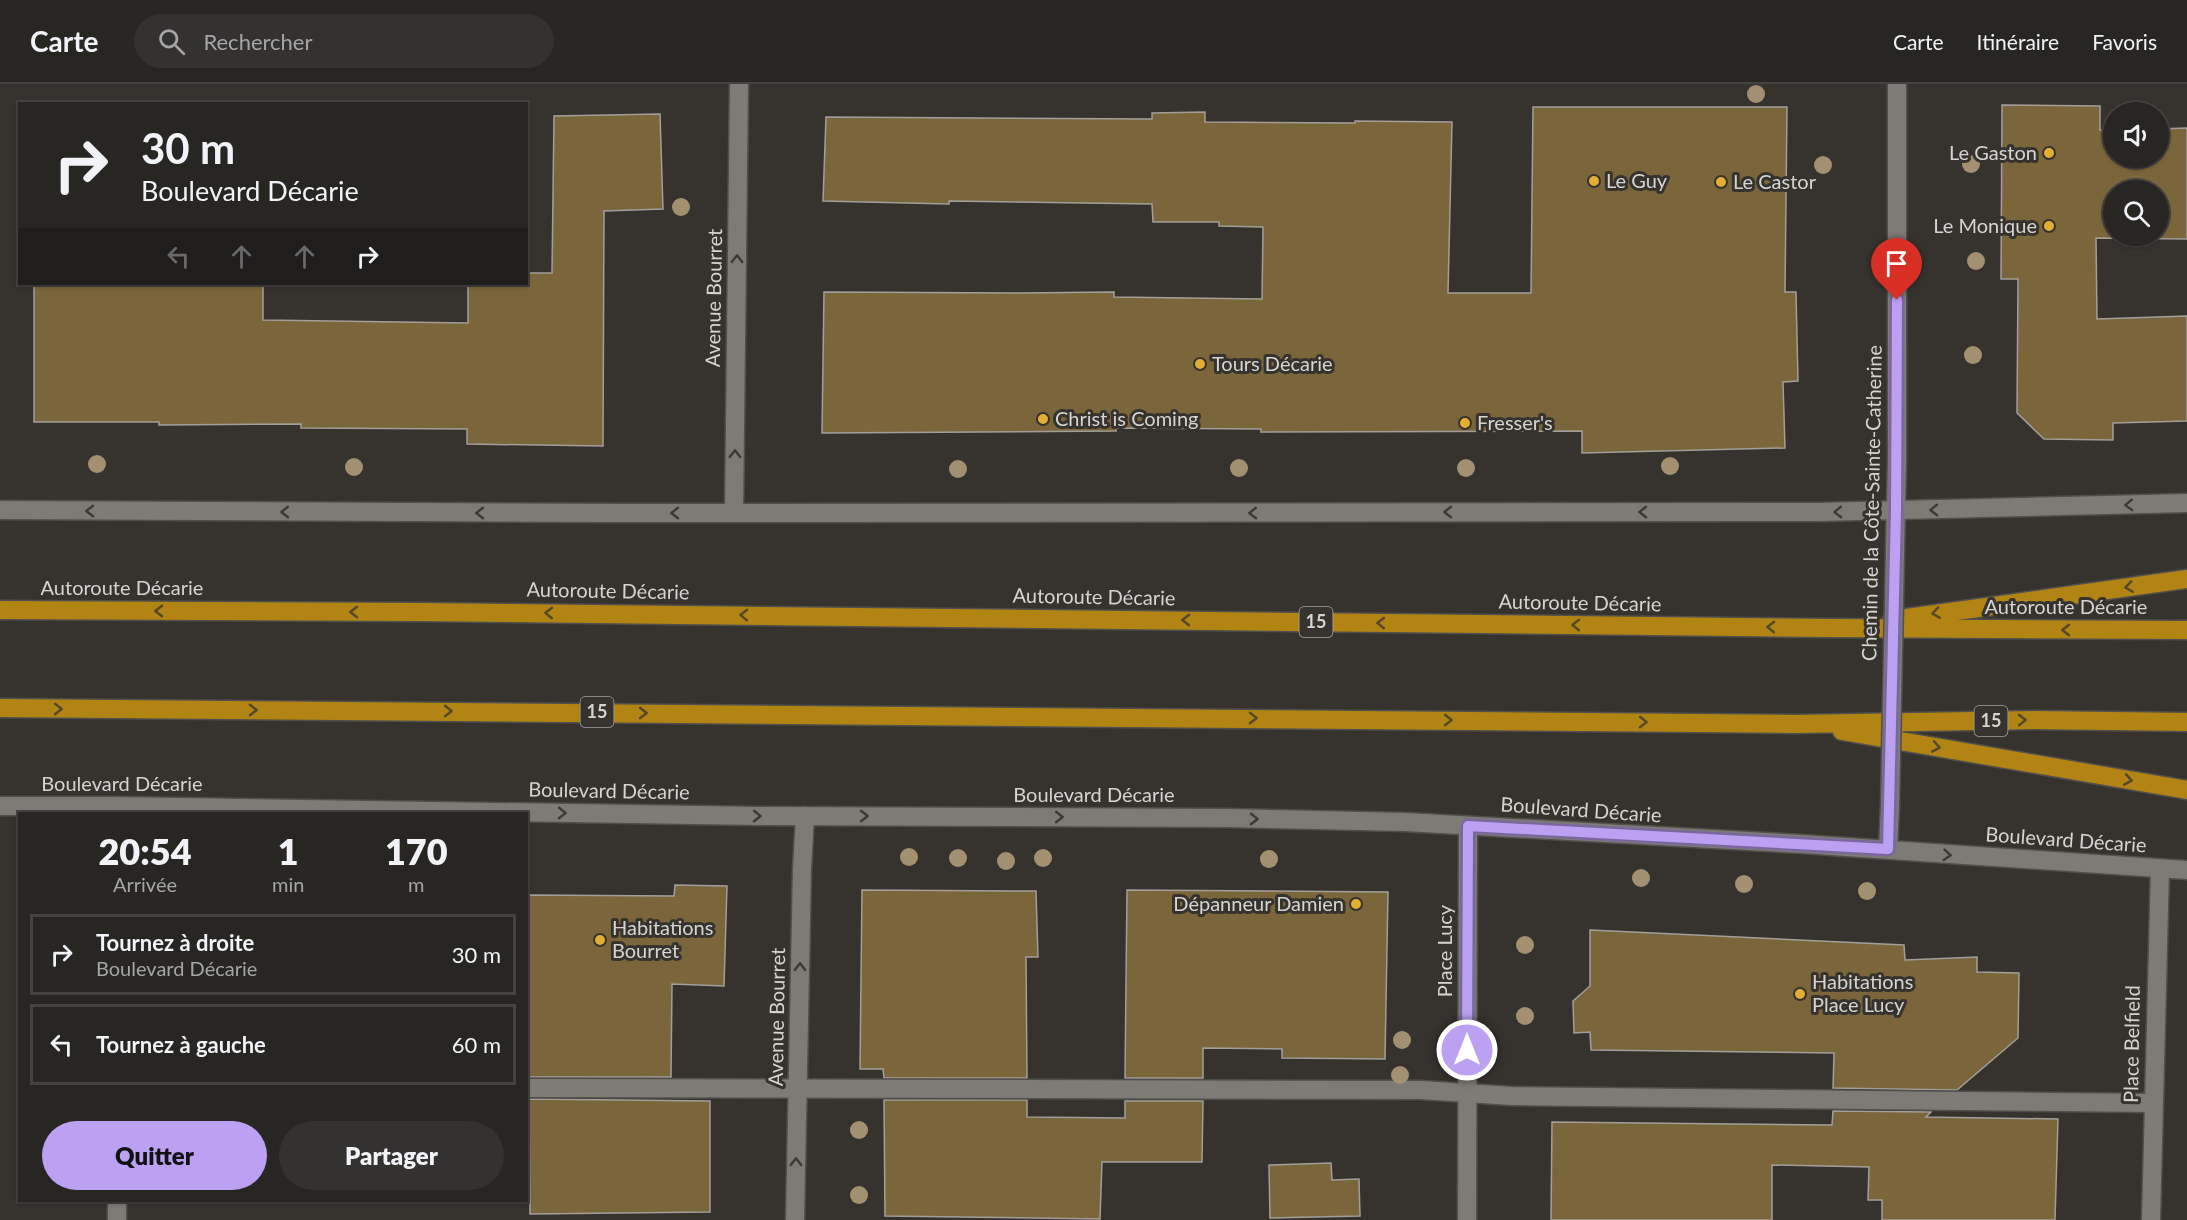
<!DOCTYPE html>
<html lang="fr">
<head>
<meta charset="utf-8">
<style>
	:root { --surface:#282623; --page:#343230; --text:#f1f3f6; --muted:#a5a5a6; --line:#444341; --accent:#bca0f2 }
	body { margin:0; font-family:Lato,sans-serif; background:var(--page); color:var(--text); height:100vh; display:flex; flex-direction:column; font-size:22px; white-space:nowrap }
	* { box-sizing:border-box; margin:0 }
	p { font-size:20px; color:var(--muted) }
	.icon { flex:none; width:33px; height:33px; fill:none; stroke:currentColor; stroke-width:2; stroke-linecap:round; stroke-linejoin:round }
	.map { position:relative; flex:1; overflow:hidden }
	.side { position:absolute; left:18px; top:728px; width:510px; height:390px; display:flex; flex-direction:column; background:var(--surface); border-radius:0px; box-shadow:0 2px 4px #0004,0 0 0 2px var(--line) }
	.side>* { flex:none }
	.hud { position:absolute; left:18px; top:18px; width:510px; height:183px; border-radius:0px; box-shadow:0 2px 4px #0004,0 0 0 2px var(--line); background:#282623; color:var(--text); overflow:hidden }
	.tools { position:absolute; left:2103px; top:18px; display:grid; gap:12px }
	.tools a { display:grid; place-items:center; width:66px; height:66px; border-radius:50%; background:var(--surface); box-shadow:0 2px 4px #0004,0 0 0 2px var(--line); font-size:30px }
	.pin { position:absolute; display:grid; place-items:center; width:51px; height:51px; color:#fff; margin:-62px -26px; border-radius:50% 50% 50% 0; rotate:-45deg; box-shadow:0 0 6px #0007 }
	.pin .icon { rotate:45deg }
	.me { position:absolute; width:66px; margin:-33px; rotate:0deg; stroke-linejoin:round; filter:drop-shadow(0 0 4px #0008) }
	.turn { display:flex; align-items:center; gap:21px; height:126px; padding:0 24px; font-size:27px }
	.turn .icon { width:78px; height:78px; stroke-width:2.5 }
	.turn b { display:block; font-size:42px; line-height:51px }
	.lanes { display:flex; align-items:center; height:57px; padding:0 24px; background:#0003; justify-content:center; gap:30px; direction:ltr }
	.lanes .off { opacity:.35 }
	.eta { display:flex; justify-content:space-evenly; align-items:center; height:102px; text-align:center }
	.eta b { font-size:36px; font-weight:800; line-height:42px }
	.primary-button { display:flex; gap:12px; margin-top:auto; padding:12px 24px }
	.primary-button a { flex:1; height:69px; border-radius:36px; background:var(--accent); color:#111; font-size:24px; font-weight:800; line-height:69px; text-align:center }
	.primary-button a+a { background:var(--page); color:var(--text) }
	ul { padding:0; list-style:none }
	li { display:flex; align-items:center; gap:18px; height:81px; margin:0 12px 9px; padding:0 12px; border:3px solid var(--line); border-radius:0px }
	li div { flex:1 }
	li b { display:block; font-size:22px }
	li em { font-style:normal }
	header { display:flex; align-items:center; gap:36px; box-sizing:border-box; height:84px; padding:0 30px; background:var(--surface); border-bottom:2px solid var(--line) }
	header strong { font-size:28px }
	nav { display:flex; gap:33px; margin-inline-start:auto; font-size:21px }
	.search { width:420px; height:54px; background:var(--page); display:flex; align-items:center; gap:15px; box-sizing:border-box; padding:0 21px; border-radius:33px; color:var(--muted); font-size:22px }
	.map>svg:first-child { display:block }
	.building { fill:#7b663b; stroke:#a29f9a; stroke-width:1.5; fill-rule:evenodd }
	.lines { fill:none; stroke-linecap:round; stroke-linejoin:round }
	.lane-casing { stroke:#514f4b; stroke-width:21 }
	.street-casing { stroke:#514f4b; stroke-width:21 }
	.secondary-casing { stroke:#514f4b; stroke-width:21 }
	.highway-casing { stroke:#514f4b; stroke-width:21 }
	.lane { stroke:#7e7b76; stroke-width:18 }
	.street { stroke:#7e7b76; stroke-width:18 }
	.secondary { stroke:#7e7b76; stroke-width:18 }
	.highway { stroke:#b18414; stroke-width:18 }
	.secondary-bridge-casing { stroke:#514f4b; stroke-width:21; stroke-linecap:butt }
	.secondary-bridge { stroke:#7e7b76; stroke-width:18 }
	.tree { fill:#a29071 }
	.oneway { stroke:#3d3a36 }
	.oneway2 { stroke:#554728 }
	.route-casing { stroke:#7a689d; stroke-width:15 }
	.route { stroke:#bca0f2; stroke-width:10 }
	.poi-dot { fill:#e4ae35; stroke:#36332f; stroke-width:2 }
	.labels { text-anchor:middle; stroke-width:6; stroke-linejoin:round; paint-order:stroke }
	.shield { fill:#36332f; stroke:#a5a4a0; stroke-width:1.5 }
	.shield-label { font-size:18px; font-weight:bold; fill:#d5d4d1 }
	.poi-label { font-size:20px; fill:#d5d4d1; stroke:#36332f; text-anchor:start }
	.street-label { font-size:20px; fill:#d5d4d1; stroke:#36332f }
</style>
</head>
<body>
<header>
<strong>Carte</strong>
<div class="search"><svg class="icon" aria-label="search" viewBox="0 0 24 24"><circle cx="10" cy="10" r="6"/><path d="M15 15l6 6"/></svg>Rechercher</div>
<nav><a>Carte</a><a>Itinéraire</a><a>Favoris</a></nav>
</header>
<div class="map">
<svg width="2187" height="1136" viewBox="0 0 2187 1136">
	<rect width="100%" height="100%" fill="#36332f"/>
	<path class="building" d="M2002,21L2100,22V46H2114V74H2158V45L2187,44V155L2096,154L2097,235L2187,232V337L2113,339V356L2044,355L2017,329L2018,195H2001ZM2114,106H2158V152H2114Z
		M1533,23H1787L1785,208H1796L1798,297L1783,298L1785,364L1582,369V347L1261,348V345L1116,344V347L822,349L824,208L1018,209L1114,208V213L1262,215L1263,143L1219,142V138H1153L1152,120L949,117V120L823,117L826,33L1152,35V29L1205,28V38L1355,39V37L1452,38L1448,209H1531Z
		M660,30L663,125L604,127L603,362L467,360V345L301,344V340L159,341V338H34V202H263V236L468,239V200H526V189H552L554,32Z
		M675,801L727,802L724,902L672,900L671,993H529L528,975H526V811L674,812Z
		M862,806L1036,807L1038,873H1026L1027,994H884L883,985H860Z
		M1127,806L1388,808L1385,975L1282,974V965L1203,964V994H1125Z
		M1590,846L1904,861L1905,876L1977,873V888L2019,889L2018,954L1957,1006L1833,1004L1834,969L1591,966L1590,948L1574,949L1573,917L1590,902Z
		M529,1015L710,1017V1128L530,1130Z
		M884,1016H1027V1033L1125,1034V1017H1203L1202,1078H1102L1100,1135L885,1132Z
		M1833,1027L1931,1028L1926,1033L2058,1035L2055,1136H1882V1116H1868L1869,1083L1772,1081V1136H1551L1552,1038L1832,1041Z
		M1331,1079L1332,1096L1359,1095L1360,1132L1270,1134L1269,1081Z"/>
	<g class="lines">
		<defs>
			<path id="lane" d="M526,1004L1421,1006L1512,1012L2153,1019"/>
			<path id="street" d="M734,428L739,0
				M117,1136V1116
				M795,1136L802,785L805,732
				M1467,1136L1468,742
				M2151,1136L2160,785"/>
			<path id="secondary" d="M0,426L619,429L1818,428L2187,419
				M1895,467L1897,374V0
				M0,722H114L758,732L1226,734L1405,738L1802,760L2187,786
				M1888,765L1890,722"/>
			<path id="highway" d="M0,526L419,528L1829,544L2187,546
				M1892,536L2187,495
				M0,624L1795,640L2034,636L2187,638
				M1842,647L2187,706"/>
		</defs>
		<use href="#lane" class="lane-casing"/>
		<use href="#street" class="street-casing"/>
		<use href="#secondary" class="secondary-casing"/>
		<use href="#highway" class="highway-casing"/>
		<use href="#lane" class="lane"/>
		<use href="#street" class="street"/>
		<use href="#secondary" class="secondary"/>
		<use href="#highway" class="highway"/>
		<defs>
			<path id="secondary-bridge" d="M1890,722L1895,467"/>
		</defs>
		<use href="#secondary-bridge" class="secondary-bridge-casing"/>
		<use href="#secondary-bridge" class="secondary-bridge"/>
	</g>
	<g class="tree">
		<circle cx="1756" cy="10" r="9"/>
		<circle cx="1971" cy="80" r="9"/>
		<circle cx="1823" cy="81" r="9"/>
		<circle cx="681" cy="123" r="9"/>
		<circle cx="1976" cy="177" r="9"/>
		<circle cx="1973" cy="271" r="9"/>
		<circle cx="97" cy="380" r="9"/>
		<circle cx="1670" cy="382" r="9"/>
		<circle cx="354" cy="383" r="9"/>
		<circle cx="1239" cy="384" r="9"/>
		<circle cx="1466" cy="384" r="9"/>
		<circle cx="958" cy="385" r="9"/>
		<circle cx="909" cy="773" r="9"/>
		<circle cx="958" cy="774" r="9"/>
		<circle cx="1043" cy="774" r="9"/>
		<circle cx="1269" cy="775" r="9"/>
		<circle cx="1006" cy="777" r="9"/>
		<circle cx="1641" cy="794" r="9"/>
		<circle cx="1744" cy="800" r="9"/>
		<circle cx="1867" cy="807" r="9"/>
		<circle cx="1525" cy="861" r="9"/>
		<circle cx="1525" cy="932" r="9"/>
		<circle cx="1402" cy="956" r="9"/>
		<circle cx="1400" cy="991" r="9"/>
		<circle cx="859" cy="1046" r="9"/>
		<circle cx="859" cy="1111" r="9"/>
	</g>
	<defs><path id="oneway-chevron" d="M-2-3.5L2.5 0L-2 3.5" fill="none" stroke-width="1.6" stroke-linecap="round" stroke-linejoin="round" transform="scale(1.5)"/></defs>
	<g class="oneway">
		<use href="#oneway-chevron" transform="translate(737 175) rotate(-89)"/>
		<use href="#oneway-chevron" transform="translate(735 370) rotate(-89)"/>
		<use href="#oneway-chevron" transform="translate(2129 421) rotate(178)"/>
		<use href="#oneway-chevron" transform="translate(1934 426) rotate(179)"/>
		<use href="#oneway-chevron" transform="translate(90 427) rotate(-180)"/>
		<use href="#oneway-chevron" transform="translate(285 428) rotate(-180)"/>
		<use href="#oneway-chevron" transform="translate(1448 428) rotate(180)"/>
		<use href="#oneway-chevron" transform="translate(1643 428) rotate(180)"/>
		<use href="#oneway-chevron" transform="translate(1838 428) rotate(179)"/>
		<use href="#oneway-chevron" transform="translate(480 429) rotate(-180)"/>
		<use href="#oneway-chevron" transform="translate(675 429) rotate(180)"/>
		<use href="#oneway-chevron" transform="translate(1253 429) rotate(180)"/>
		<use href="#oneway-chevron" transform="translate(562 729) rotate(1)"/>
		<use href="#oneway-chevron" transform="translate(757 732) rotate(1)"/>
		<use href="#oneway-chevron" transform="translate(864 732)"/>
		<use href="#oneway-chevron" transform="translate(1059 733)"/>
		<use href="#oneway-chevron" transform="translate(1254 735) rotate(1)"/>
		<use href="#oneway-chevron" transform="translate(1947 771) rotate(5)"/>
		<use href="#oneway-chevron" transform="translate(800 883) rotate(-89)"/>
		<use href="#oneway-chevron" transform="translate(796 1078) rotate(-89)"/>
	</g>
	<g class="oneway2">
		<use href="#oneway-chevron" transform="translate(2129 503) rotate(172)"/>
		<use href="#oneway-chevron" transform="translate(159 527) rotate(-180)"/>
		<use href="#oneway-chevron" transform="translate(354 528) rotate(-180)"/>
		<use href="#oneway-chevron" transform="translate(549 529) rotate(-179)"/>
		<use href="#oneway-chevron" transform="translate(1936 529) rotate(172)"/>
		<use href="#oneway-chevron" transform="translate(744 531) rotate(-179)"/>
		<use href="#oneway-chevron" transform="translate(1186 536) rotate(-179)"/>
		<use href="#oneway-chevron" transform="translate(1381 539) rotate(-179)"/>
		<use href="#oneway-chevron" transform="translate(1576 541) rotate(-179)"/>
		<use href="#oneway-chevron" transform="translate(1771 543) rotate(-179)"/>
		<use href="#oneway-chevron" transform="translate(2066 546) rotate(-180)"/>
		<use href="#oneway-chevron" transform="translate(58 625)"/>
		<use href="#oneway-chevron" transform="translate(253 626)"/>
		<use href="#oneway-chevron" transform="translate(448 627)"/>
		<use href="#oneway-chevron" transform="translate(643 629)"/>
		<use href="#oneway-chevron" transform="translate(1253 634) rotate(1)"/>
		<use href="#oneway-chevron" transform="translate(1448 636) rotate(1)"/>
		<use href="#oneway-chevron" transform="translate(2022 636) rotate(-1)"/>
		<use href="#oneway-chevron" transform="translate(1643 638) rotate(1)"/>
		<use href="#oneway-chevron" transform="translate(1936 663) rotate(10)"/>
		<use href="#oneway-chevron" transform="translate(2128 696) rotate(10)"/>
	</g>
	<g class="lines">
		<defs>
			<path id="route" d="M1467,966L1468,742L1888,765L1896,427L1897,216"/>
		</defs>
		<use href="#route" class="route-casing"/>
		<use href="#route" class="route"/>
	</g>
	<g class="poi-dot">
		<circle cx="2049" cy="69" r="6"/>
		<circle cx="1594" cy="97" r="6"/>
		<circle cx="1721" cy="98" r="6"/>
		<circle cx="2049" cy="142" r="6"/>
		<circle cx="1200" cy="280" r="6"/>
		<circle cx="1043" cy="335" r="6"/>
		<circle cx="1465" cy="339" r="6"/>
		<circle cx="1356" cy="820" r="6"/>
		<circle cx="600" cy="856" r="6"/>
		<circle cx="1800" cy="910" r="6"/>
	</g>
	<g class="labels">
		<g class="shield">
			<rect x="1299.5" y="523" width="33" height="30" rx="4.5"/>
			<rect x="580.5" y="613" width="33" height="30" rx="4.5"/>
			<rect x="1974.5" y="622" width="33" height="30" rx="4.5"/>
		</g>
		<g class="shield-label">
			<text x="1316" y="544">15</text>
			<text x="597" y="634">15</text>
			<text x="1991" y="643">15</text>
		</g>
		<g class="poi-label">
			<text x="2037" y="76" text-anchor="end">Le Gaston</text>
			<text x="1606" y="104">Le Guy</text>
			<text x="1733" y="105">Le Castor</text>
			<text x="2037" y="149" text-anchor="end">Le Monique</text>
			<text x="1212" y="287">Tours Décarie</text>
			<text x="1055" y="342">Christ is Coming</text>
			<text x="1477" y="346">Fresser's</text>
			<text x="1344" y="827" text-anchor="end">Dépanneur Damien</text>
			<text x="612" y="851">Habitations<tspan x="612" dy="23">Bourret</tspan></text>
			<text x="1812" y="905">Habitations<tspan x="1812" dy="23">Place Lucy</tspan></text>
		</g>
		<g class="street-label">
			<text transform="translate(714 214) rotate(-89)" y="7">Avenue Bourret</text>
			<text transform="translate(1872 419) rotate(-89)" y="7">Chemin de la Côte-Sainte-Catherine</text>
			<text x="122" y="511">Autoroute Décarie</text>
			<text transform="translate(608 507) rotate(1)" y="7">Autoroute Décarie</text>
			<text transform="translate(1094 513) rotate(1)" y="7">Autoroute Décarie</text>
			<text transform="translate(1580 519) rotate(1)" y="7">Autoroute Décarie</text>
			<text x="2066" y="530">Autoroute Décarie</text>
			<text x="122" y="707">Boulevard Décarie</text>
			<text transform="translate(609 707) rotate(1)" y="7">Boulevard Décarie</text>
			<text x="1094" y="718">Boulevard Décarie</text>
			<text transform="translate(1581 726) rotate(4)" y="7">Boulevard Décarie</text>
			<text transform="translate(2066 756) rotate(4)" y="7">Boulevard Décarie</text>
			<text transform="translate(1445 867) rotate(-90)" y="7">Place Lucy</text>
			<text transform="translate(777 933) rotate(-89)" y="7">Avenue Bourret</text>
			<text transform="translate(2132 960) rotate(-89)" y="7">Place Belfield</text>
		</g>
	</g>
</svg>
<div class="tools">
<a><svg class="icon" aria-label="sound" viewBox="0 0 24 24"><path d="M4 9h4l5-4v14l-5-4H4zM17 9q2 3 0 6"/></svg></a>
<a><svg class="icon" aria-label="search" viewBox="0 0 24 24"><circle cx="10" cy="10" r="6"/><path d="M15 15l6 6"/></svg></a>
</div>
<div class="pin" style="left:1897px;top:216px;background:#d93025"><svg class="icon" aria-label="arrive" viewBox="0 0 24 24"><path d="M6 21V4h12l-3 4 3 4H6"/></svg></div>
<svg class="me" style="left:1467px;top:966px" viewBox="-20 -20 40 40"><circle r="17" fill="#bca0f2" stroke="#fff" stroke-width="3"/><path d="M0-11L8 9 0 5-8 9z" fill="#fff"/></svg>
<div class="hud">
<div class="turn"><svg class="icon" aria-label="right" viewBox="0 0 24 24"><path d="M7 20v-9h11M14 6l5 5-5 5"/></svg><div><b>30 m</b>Boulevard Décarie</div></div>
<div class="lanes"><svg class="icon off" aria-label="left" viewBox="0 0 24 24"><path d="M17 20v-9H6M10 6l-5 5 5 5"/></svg><svg class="icon off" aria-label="ahead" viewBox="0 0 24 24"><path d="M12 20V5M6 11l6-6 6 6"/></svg><svg class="icon off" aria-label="ahead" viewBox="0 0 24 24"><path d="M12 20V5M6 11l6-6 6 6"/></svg><svg class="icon" aria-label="right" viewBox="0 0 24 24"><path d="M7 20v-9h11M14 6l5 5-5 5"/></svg></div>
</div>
<section class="side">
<div class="eta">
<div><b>20:54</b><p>Arrivée</p></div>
<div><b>1</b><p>min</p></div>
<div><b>170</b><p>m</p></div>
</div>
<ul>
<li><svg class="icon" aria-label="right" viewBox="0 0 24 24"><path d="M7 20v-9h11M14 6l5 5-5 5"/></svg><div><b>Tournez à droite</b><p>Boulevard Décarie</p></div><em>30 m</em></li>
<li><svg class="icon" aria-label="left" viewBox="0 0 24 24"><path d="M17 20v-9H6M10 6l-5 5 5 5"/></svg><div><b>Tournez à gauche</b></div><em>60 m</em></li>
</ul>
<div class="primary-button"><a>Quitter</a><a>Partager</a></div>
</section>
</div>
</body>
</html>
